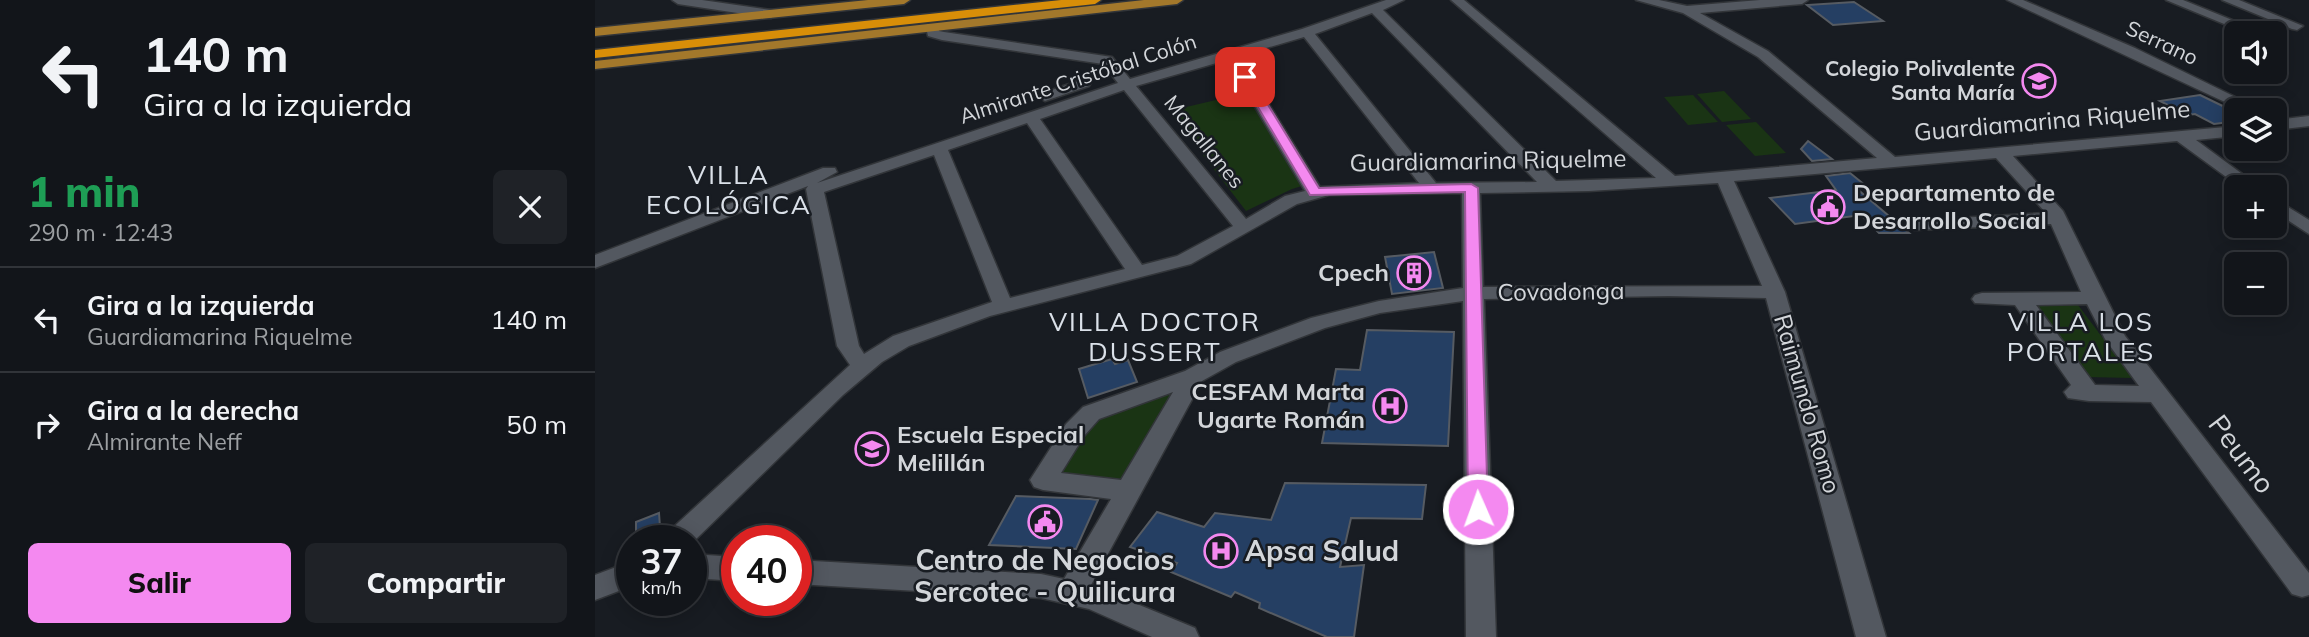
<!DOCTYPE html>
<html lang="es">
<head>
<meta charset="utf-8">
<style>
	:root { --surface:#12151a; --page:#1f2227; --text:#f1f3f6; --muted:#9c9fa2; --line:#313439; --accent:#f489f0 }
	body { margin:0; font-family:Mulish,sans-serif; background:var(--page); color:var(--text); height:100vh; display:flex; flex-direction:column; font-size:26px; white-space:nowrap }
	* { box-sizing:border-box; margin:0 }
	p { font-size:23px; color:var(--muted) }
	.icon { flex:none; width:38px; height:38px; fill:none; stroke:currentColor; stroke-width:2; stroke-linecap:round; stroke-linejoin:round }
	.map { position:relative; flex:1; overflow:hidden }
	.drawer { display:flex; flex-direction:column; background:var(--surface); width:595px }
	.drawer>* { flex:none }
	.banner { background:#12151a; color:var(--text); overflow:hidden }
	.buttons { position:absolute; left:1629px; top:21px; display:grid; gap:14px }
	.buttons a { display:grid; place-items:center; width:63px; height:63px; border-radius:10px; background:var(--surface); box-shadow:0 4px 18px #0003,0 0 0 2px var(--line); font-size:35px }
	.speed { position:absolute; left:21px; top:525px; display:flex; gap:14px; font-size:35px; font-weight:700; text-align:center }
	.speed>* { display:grid; place-content:center; width:91px; height:91px; border-radius:50%; background:var(--surface); box-shadow:0 4px 18px #0003,0 0 0 2px var(--line); line-height:1 }
	.speed small { font-size:18px; font-weight:400 }
	.speed .limit { border:10px solid #d22; background:#fff; color:#111 }
	.pin { position:absolute; display:grid; place-items:center; width:60px; height:60px; color:#fff; margin:-30px; border-radius:14px; box-shadow:0 4px 10px #0006 }
	.me { position:absolute; width:77px; margin:-38px; rotate:358deg; stroke-linejoin:round; filter:drop-shadow(0 0 5px #0008) }
	.turn { display:flex; align-items:center; gap:24px; height:147px; padding:0 28px; font-size:32px }
	.turn .icon { width:91px; height:91px; stroke-width:2.5 }
	.turn b { display:block; font-size:49px; line-height:60px }
	.round { display:grid; place-items:center; flex:none; width:74px; height:74px; border-radius:10px; background:var(--page) }
	.head { display:flex; align-items:center; justify-content:space-between; height:119px; padding:0 28px }
	h1 { font-size:42px; font-weight:800; line-height:52px; color:#1e9e55 }
	.cta { display:flex; gap:14px; margin-top:auto; padding:14px 28px }
	.cta a { flex:1; height:80px; border-radius:10px; background:var(--accent); color:#111; font-size:28px; font-weight:800; line-height:80px; text-align:center }
	.cta a+a { background:var(--page); color:var(--text) }
	ul { padding:0; list-style:none }
	li { display:flex; align-items:center; gap:21px; height:105px; padding:0 28px; border-top:2px solid var(--line) }
	li div { flex:1 }
	li b { display:block; font-size:26px }
	li em { font-style:normal }
	main { display:flex; flex:1; min-height:0 }
	.map>svg:first-child { display:block }
	.green { fill:#1a3414 }
	.building { fill:#253f63; stroke:#565b62; stroke-width:2 }
	.lines { fill:none; stroke-linecap:round; stroke-linejoin:round }
	.minor-casing { stroke:#323539; stroke-width:3 }
	.major-casing { stroke:#323539; stroke-width:3 }
	.highway-casing { stroke:#323539; stroke-width:3 }
	.minor { fill:#535860; fill-rule:evenodd }
	.major { fill:#a3782b; fill-rule:evenodd }
	.highway { fill:#d88e08; fill-rule:evenodd }
	.route { fill:#f489f0; stroke:#9f599c; stroke-width:2 }
	.labels { text-anchor:middle; stroke-width:5; stroke-linejoin:round; paint-order:stroke }
	.far-street-label { font-size:21px; fill:#d3d6da; stroke:#181c22 }
	.far-poi-label { font-size:21px; font-weight:bold; fill:#d3d6da; stroke:#181c22; text-anchor:end }
	.street-label { font-size:24px; fill:#d3d6da; stroke:#181c22 }
	.poi-label { font-size:24px; font-weight:bold; fill:#d3d6da; stroke:#181c22; text-anchor:start }
	.neighbourhood-label { font-size:26px; letter-spacing:2px; fill:#dbe1e9; stroke:#181c22 }
	.near-street-label { font-size:28px; fill:#d3d6da; stroke:#181c22 }
	.near-poi-label { font-size:28px; font-weight:bold; fill:#d3d6da; stroke:#181c22; text-anchor:start }
</style>
</head>
<body>
<main>
<section class="drawer">
<div class="banner">
<div class="turn"><svg class="icon" aria-label="left" viewBox="0 0 24 24"><path d="M17 20v-9H6M10 6l-5 5 5 5"/></svg><div><b>140 m</b>Gira a la izquierda</div></div>
</div>
<div class="head"><div><h1>1 min</h1><p>290 m · 12:43</p></div><a class="round"><svg class="icon" aria-label="close" viewBox="0 0 24 24"><path d="M6 6l12 12M18 6L6 18"/></svg></a></div>
<ul>
<li><svg class="icon" aria-label="left" viewBox="0 0 24 24"><path d="M17 20v-9H6M10 6l-5 5 5 5"/></svg><div><b>Gira a la izquierda</b><p>Guardiamarina Riquelme</p></div><em>140 m</em></li>
<li><svg class="icon" aria-label="right" viewBox="0 0 24 24"><path d="M7 20v-9h11M14 6l5 5-5 5"/></svg><div><b>Gira a la derecha</b><p>Almirante Neff</p></div><em>50 m</em></li>
</ul>
<div class="cta"><a>Salir</a><a>Compartir</a></div>
</section>
<div class="map">
<svg width="1714" height="637" viewBox="0 0 1714 637">
	<rect width="100%" height="100%" fill="#181c22"/>
	<path class="green" d="M1129,91L1156,119L1127,122L1102,94Z
		M651,93L710,185L697,189L651,211L574,111Z
		M1098,95L1123,122L1093,125L1069,97Z
		M1161,122L1191,153L1160,156L1131,125Z
		M1439,304L1483,305L1538,378L1491,377Z
		M580,389L526,479L461,473L499,419Z"/>
	<path class="building" d="M1259,2L1288,21L1238,25L1212,5Z
		M1605,95L1642,113V121L1619,124L1600,114L1592,115L1565,101Z
		M1213,141L1237,159L1217,161L1206,149Z
		M1255,173L1271,186L1261,188L1314,233H1284L1266,215L1200,224L1175,198L1241,190L1231,176Z
		M839,252L848,288L797,294L790,257Z
		M772,330L859,332L853,446L727,443L741,369L765,370Z
		M517,359L520,364L533,360L542,382L493,398L484,369Z
		M690,483L831,485L827,519L756,518L745,567L769,565L759,637H732L664,608L665,603L640,592L636,597L576,572L582,563L535,547L562,512L609,527L620,513L676,520Z
		M421,496L495,499L503,500L481,549L394,545Z
		M64,513L66,541H41V522Z"/>
	<g class="lines">
		<defs>
			<path id="minor" d="M77,0H107L176,10L182,14L176,18L83,4Z
				M791,0H809L788,10L961,181L1061,178L856,0H869L1080,176L1282,158L1163,57L1088,13L1041,0H1064L1092,6L1165,0H1213L1207,4L1105,13L1173,51L1300,157L1642,126V136L1601,140L1665,187H1645L1582,141L1418,156L1468,211L1530,336L1714,573V595L1707,597L1697,594L1556,402L1494,401L1473,398L1469,392L1476,385L1420,305L1380,303L1377,299L1380,295L1387,293L1486,292L1456,224L1319,230L1317,226L1326,220L1451,213L1401,158L1139,181L1190,292L1291,637H1261L1171,298L1074,296L889,299L901,637H871L868,301L785,313L730,328L641,362L607,381L496,585L600,628L604,637H557L494,609L446,598L201,584V560L446,574L469,579L516,499L448,490L439,487L435,480L471,424L488,407L590,371L625,352L716,318L784,301L868,288L867,193L734,195L702,204L596,264L395,316L314,346L287,362L248,395L96,544V541H69L72,533L255,365L242,346L211,189L213,186L0,268V255L228,168H240L242,172L222,183L523,83L508,64L347,40L333,36L331,27L332,24H342L344,31L349,32L517,57L535,79L707,29ZM777,13L942,182L841,183L720,34ZM709,37L824,183L725,187L644,56ZM632,60L710,191L690,196L651,219L541,86ZM529,90L638,226L582,256L547,265L445,119ZM432,123L530,269L415,298L353,150ZM339,155L397,302L298,336L269,354L264,346L229,192ZM1123,183L1167,286L888,287L885,193L994,191ZM1492,304L1510,339L1544,386L1500,385L1441,305ZM578,392L526,480L466,473L489,436L504,419Z
				M1412,0H1428L1540,48L1667,110H1647Z
				M1571,0H1588L1669,33H1651Z
				M1627,0H1644L1708,26L1702,30L1697,29Z
				M1680,36L1687,38V44H1680Z
				M489,79L496,83L494,86L450,101L443,97L445,94Z
				M1714,116V126L1680,130V120Z
				M1680,199L1714,220V234L1680,212Z
				M96,554L142,557V581L96,578Z
				M37,561V586L0,600V575Z"/>
			<path id="major" d="M273,0H315L309,4L0,36V28Z
				M549,0H588L582,4L0,69V61Z"/>
			<path id="highway" d="M466,0H506L500,4L0,58V50Z"/>
		</defs>
		<use href="#minor" class="minor-casing"/>
		<use href="#major" class="major-casing"/>
		<use href="#highway" class="highway-casing"/>
		<use href="#minor" class="minor"/>
		<use href="#major" class="major"/>
		<use href="#highway" class="highway"/>
	</g>
	<path class="route" d="M650,74L656,77L724,188L876,184L883,188L893,509L890,515L883,517L876,515L873,509L870,192L715,195L645,77Z"/>
	<defs>
		<symbol id="school-ring" viewBox="-11 -11 22 22"><circle r="9.5" fill="#181c22" stroke="#f489f0" stroke-width="1.5"/><path d="M0-5L7-2L0 1L-7-2ZM-4 1L0 2.5L4 1V4Q0 6-4 4Z" fill="#f489f0"/></symbol>
		<symbol id="civic-ring" viewBox="-11 -11 22 22"><circle r="9.5" fill="#181c22" stroke="#f489f0" stroke-width="1.5"/><path d="M-.6-6.5H3V-4.5H.6V-3L4-1V1h2V6H-6V1h2V-1L-.6-3ZM-1.2 2.5V6h2.4V2.5Z" fill="#f489f0"/></symbol>
		<symbol id="building-ring" viewBox="-11 -11 22 22"><circle r="9.5" fill="#181c22" stroke="#f489f0" stroke-width="1.5"/><path d="M-4-6H4V6H1V3H-1V6H-4ZM-2.5-4.3h1.7v1.8h-1.7ZM.8-4.3h1.7v1.8H.8ZM-2.5-1h1.7V.8h-1.7ZM.8-1h1.7V.8H.8Z" fill="#f489f0"/></symbol>
		<symbol id="hospital-ring" viewBox="-11 -11 22 22"><circle r="9.5" fill="#181c22" stroke="#f489f0" stroke-width="1.5"/><path d="M-5-5h3v3.5h4V-5h3V5h-3V1.5h-4V5h-3Z" fill="#f489f0"/></symbol>
	</defs>
	<g fill-rule="evenodd">
		<use href="#school-ring" x="1425" y="62" width="38" height="38"/>
		<use href="#civic-ring" x="1214" y="188" width="38" height="38"/>
		<use href="#building-ring" x="800" y="254" width="38" height="38"/>
		<use href="#hospital-ring" x="776" y="387" width="38" height="38"/>
		<use href="#school-ring" x="258" y="430" width="38" height="38"/>
		<use href="#civic-ring" x="431" y="503" width="38" height="38"/>
		<use href="#hospital-ring" x="607" y="532" width="38" height="38"/>
	</g>
	<g class="labels">
		<g class="far-street-label">
			<text transform="translate(1567 43) rotate(25)" y="7">Serrano</text>
			<text transform="translate(483 79) rotate(-18)" y="7">Almirante Cristóbal Colón</text>
			<text transform="translate(609 142) rotate(51)" y="7">Magallanes</text>
		</g>
		<g class="far-poi-label">
			<text x="1420" y="76">Colegio Polivalente<tspan x="1420" dy="24">Santa María</tspan></text>
		</g>
		<g class="street-label">
			<text transform="translate(1457 121) rotate(-5)" y="8">Guardiamarina Riquelme</text>
			<text transform="translate(893 161) rotate(-1)" y="8">Guardiamarina Riquelme</text>
			<text transform="translate(966 292) rotate(-1)" y="8">Covadonga</text>
			<text transform="translate(1212 404) rotate(74)" y="8">Raimundo Romo</text>
		</g>
		<g class="poi-label">
			<text x="1258" y="201">Departamento de<tspan x="1258" dy="28">Desarrollo Social</tspan></text>
			<text x="794" y="281" text-anchor="end">Cpech</text>
			<text x="770" y="400" text-anchor="end">CESFAM Marta<tspan x="770" dy="28">Ugarte Román</tspan></text>
			<text x="302" y="443">Escuela Especial<tspan x="302" dy="28">Melillán</tspan></text>
		</g>
		<g class="neighbourhood-label">
			<text x="134" y="184">VILLA<tspan x="134" dy="30">ECOLÓGICA</tspan></text>
			<text x="560" y="331">VILLA DOCTOR<tspan x="560" dy="30">DUSSERT</tspan></text>
			<text x="1486" y="331">VILLA LOS<tspan x="1486" dy="30">PORTALES</tspan></text>
		</g>
		<g class="near-street-label">
			<text transform="translate(1647 454) rotate(53)" y="10">Peumo</text>
		</g>
		<g class="near-poi-label">
			<text x="650" y="561">Apsa Salud</text>
			<text x="450" y="570" text-anchor="middle">Centro de Negocios<tspan x="450" dy="32">Sercotec - Quilicura</tspan></text>
		</g>
	</g>
</svg>
<div class="buttons">
<a><svg class="icon" aria-label="sound" viewBox="0 0 24 24"><path d="M4 9h4l5-4v14l-5-4H4zM17 9q2 3 0 6"/></svg></a>
<a><svg class="icon" aria-label="layers" viewBox="0 0 24 24"><path d="M12 4l9 5-9 5-9-5zM3 14l9 5 9-5"/></svg></a>
<a>+</a>
<a>−</a>
</div>
<div class="speed"><div>37<small>km/h</small></div><div class="limit">40</div></div>
<div class="pin" style="left:650px;top:77px;background:#d93025"><svg class="icon" aria-label="arrive" viewBox="0 0 24 24"><path d="M6 21V4h12l-3 4 3 4H6"/></svg></div>
<svg class="me" style="left:883px;top:509px" viewBox="-20 -20 40 40"><circle r="17" fill="#f489f0" stroke="#fff" stroke-width="3"/><path d="M0-11L8 9 0 5-8 9z" fill="#fff"/></svg>
</div>
</main>
</body>
</html>
